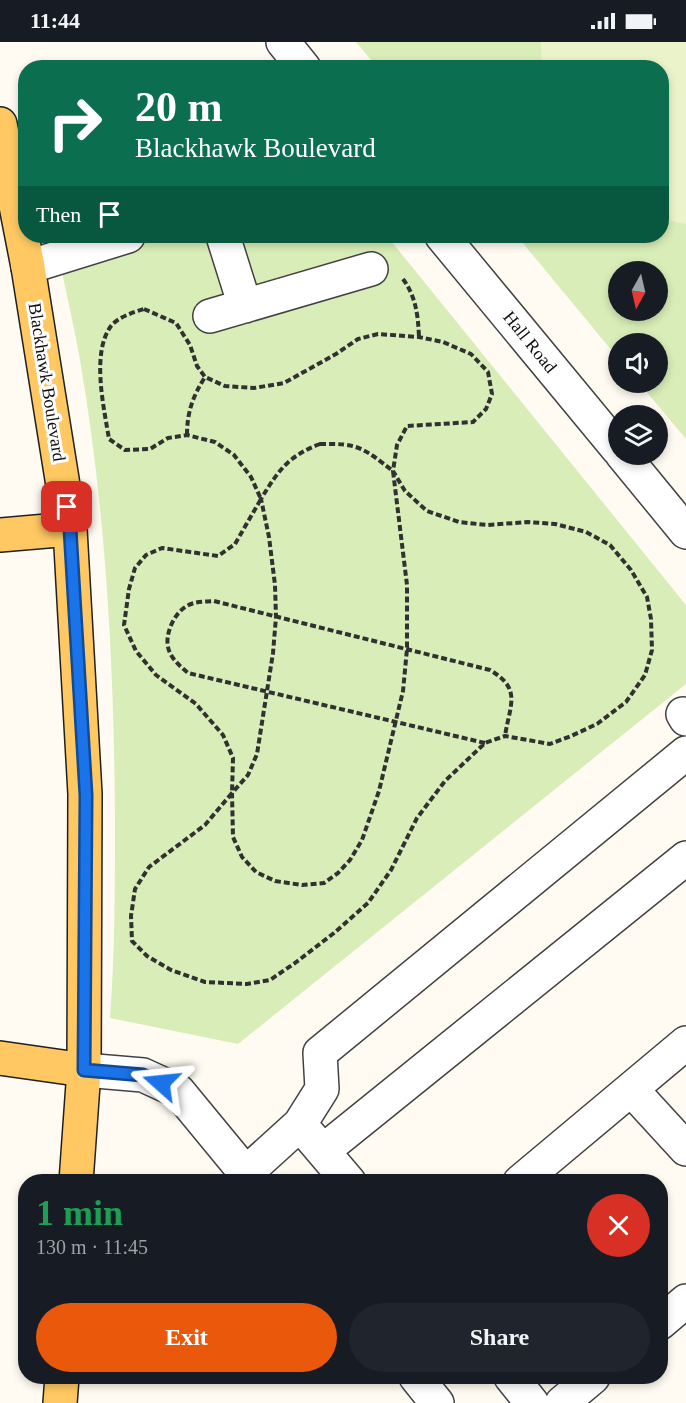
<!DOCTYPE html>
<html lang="en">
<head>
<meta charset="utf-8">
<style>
	:root { --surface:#171b24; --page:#20242c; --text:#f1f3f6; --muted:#9ea1a6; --accent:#ea580c }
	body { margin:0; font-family:"Times New Roman",serif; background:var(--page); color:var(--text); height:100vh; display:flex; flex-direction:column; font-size:22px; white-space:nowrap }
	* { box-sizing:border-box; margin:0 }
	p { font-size:20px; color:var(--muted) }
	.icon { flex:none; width:33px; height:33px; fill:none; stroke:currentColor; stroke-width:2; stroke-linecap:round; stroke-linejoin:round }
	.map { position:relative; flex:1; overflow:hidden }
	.drawer { position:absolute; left:18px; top:1132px; width:650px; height:210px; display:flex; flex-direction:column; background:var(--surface); border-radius:24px; box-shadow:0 3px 9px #0003 }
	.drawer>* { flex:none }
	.hud { position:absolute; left:18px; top:18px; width:651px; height:183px; border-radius:24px; box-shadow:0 3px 9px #0003; background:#0b6e4f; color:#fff; overflow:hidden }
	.needle { width:39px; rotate:188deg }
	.tools { position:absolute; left:608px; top:219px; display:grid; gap:12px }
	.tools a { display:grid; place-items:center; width:60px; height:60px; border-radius:50%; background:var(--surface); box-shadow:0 3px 9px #0003; font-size:30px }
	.pin { position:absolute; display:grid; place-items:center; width:51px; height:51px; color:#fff; margin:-26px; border-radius:12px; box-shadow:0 3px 9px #0006 }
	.me { position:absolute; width:66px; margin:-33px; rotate:288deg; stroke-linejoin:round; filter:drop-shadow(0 0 4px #0008) }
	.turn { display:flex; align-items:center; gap:21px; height:126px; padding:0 18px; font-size:27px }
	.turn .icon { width:78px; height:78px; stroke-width:2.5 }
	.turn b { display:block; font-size:42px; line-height:51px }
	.then { display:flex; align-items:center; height:57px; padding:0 18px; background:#0003; gap:12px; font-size:22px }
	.round { display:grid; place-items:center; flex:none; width:63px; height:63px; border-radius:32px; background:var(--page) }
	.headline { display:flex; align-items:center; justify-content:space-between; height:102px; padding:0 18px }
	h1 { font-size:36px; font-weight:600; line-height:45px; color:#1e9e55 }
	.primary-button { display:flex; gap:12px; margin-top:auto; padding:12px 18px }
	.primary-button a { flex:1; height:69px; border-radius:36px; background:var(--accent); color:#fff; font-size:24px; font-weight:600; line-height:69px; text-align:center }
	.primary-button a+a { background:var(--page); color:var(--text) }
	.status { display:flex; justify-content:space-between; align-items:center; height:42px; padding:0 30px; background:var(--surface); direction:ltr }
	.status svg { height:16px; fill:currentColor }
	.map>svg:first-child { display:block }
	.green { fill:#d9edb8; fill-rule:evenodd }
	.pitch { fill:#eaf3ca }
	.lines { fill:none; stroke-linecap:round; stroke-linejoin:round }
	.minor-casing { stroke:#424242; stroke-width:36 }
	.major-casing { stroke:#202020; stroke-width:36 }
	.path { stroke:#313131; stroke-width:4; stroke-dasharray:6 3; stroke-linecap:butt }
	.minor { stroke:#fff; stroke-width:33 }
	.major { stroke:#ffc862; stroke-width:33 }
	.route-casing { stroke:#114b97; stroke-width:15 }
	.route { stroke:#1a73e8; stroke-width:10 }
	.labels { text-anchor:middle; stroke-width:6; stroke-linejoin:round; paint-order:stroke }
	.street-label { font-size:18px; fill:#0f0f0f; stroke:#fff }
</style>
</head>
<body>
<div class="status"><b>11:44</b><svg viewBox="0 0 49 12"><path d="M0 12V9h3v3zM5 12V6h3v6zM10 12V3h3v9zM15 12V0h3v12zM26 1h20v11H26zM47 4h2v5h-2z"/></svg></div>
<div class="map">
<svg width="686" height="1361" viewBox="0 0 686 1361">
	<rect width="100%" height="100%" fill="#fffbf2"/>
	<path class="green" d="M356,0H686V397L639,341L657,340V302H618V316L517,194H662V26L377,25ZM618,230H657V268H618Z
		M128,194H387L686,563V642L238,1002L110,976C115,909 115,843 115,776C114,623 106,469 80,318C74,284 66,250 59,216Z"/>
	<path class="pitch" d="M541,0H686V182L662,177V26L544,25L541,13Z"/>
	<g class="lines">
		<defs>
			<path id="minor" d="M283,0L304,26
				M223,194L245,264
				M442,194L618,407
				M28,225L128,194
				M210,274L371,227
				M622,412L686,490
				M683,672L686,677
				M84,1028L143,1033L178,1049L253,1140
				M631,1047L686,1107
				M309,1093L349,1140
				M323,1109L686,816
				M246,1131L300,1082L322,1047L320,1011L686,711
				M520,1140L686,1001
				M660,1281L686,1259
				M416,1335L437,1361
				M511,1335L532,1361
				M562,1361L593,1335"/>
			<path id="major" d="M0,82L28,225L70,487L85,752L84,1028L76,1140
				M0,493L70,487
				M0,1016L84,1028
				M60,1361L62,1335"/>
		</defs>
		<use href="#minor" class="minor-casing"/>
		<use href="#major" class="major-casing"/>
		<path class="path" d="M403,237C416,255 418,273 419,295
			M144,267L176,281L190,303L197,324L205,335L225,344L254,346L284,341L336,312L358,297L378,292L419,295L443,300L471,312L488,330L492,352L486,367L473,380L407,384L397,403L393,429L405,449L427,469L459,480L487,483L528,480L555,482L586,490L610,503L631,528L647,555L651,577L652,608L645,633L626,660L597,682L571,694L550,702L505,694L485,701L445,739L417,776L391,828L368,861L334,891L295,921L270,938L247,942L205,940L171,928L147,914L132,899L131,874L135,847L149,825L205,783L232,751L233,716L223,693L196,662L156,633L136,609L124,583L129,547L135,526L146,513L162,506L218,514L235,502L261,457L251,435L234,413L215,400L187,393L168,396L150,407L125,408L109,397C104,366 91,311 111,284C118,275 134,270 144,267Z
			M187,393C187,370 193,354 205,335
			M320,402C359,401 363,406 393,429L407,543V607L403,649L379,749L362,798L350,818L338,831L324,841L302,843L275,839L256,830L242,815L233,795L232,751L248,733L257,712L273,611L276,575L275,543L269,495L261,457C278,429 288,414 320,402Z
			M485,701L188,631C181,625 170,616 168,605C165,592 174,571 187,564C195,559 205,560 214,559L490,628C522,647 510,662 505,694"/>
		<use href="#minor" class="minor"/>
		<use href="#major" class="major"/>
	</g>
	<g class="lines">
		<defs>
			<path id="route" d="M67,465L70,487L86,753L84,1028L143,1033L161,1041"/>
		</defs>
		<use href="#route" class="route-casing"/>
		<use href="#route" class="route"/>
	</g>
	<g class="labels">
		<g class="street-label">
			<text transform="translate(530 300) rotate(51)" y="6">Hall Road</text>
			<text transform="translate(47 340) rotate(81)" y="6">Blackhawk Boulevard</text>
		</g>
	</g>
</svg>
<div class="tools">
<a><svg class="needle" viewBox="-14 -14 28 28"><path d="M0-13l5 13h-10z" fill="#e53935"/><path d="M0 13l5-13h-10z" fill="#9ea1a6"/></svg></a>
<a><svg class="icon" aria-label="sound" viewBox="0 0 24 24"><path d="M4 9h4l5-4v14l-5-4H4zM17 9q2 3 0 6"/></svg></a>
<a><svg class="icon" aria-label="layers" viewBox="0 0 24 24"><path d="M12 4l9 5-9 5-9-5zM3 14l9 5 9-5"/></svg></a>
</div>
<div class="pin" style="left:67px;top:465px;background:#d93025"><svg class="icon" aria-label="arrive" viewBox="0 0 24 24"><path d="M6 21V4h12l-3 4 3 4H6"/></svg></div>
<svg class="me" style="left:161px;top:1041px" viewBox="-20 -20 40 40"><path d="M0-17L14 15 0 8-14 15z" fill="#1a73e8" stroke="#fff" stroke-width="4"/></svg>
<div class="hud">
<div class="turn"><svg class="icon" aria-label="right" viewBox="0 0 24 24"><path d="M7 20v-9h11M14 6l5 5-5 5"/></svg><div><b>20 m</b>Blackhawk Boulevard</div></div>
<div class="then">Then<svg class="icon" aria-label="arrive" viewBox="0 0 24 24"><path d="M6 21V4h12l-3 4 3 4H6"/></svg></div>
</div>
<section class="drawer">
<div class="headline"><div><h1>1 min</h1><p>130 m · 11:45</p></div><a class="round" style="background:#d93025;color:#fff"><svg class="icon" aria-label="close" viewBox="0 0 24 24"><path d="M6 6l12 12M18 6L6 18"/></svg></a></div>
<div class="primary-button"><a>Exit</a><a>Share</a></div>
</section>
</div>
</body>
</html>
